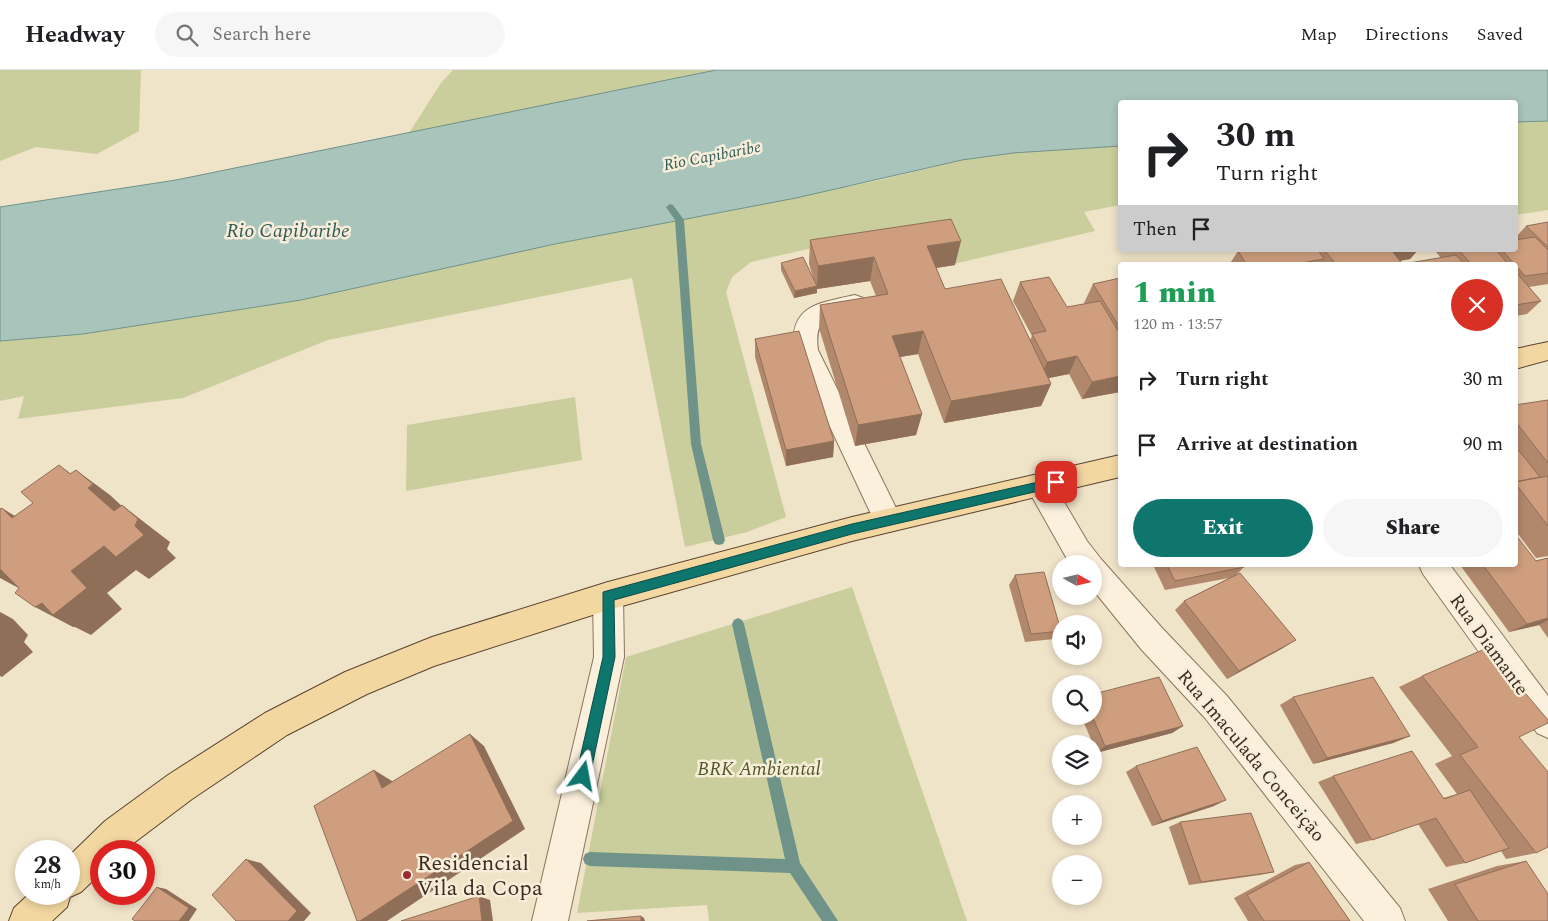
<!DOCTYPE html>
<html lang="en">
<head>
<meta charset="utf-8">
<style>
	:root { --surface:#fff; --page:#f6f6f6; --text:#202124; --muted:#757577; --line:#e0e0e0; --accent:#0f766e }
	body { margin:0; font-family:Spectral,serif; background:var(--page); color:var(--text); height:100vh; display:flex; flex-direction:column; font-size:19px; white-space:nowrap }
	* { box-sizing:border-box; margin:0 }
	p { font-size:16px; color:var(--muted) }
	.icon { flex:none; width:28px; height:28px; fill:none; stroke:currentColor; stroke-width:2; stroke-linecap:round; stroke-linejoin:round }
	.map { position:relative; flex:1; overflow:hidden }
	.side { position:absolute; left:1118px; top:192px; width:400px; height:305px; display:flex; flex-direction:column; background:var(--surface); border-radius:5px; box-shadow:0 2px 8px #0003 }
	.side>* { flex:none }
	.top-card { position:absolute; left:1118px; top:30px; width:400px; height:152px; border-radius:5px; box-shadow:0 2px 8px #0003; background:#fff; color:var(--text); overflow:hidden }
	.needle { width:32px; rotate:98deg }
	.controls { position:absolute; left:1052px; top:485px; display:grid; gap:10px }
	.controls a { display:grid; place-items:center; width:50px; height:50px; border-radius:50%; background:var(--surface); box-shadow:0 2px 8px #0003; font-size:25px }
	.speed { position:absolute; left:15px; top:770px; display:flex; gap:10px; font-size:25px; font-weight:700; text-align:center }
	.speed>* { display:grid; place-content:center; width:65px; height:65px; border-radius:50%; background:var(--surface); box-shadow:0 2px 8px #0003; line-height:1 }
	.speed small { font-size:12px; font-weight:400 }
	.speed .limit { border:8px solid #d22; background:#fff; color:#111 }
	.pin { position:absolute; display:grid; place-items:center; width:42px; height:42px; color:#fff; margin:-21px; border-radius:10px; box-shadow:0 2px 8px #0006 }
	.me { position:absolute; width:55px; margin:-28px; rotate:13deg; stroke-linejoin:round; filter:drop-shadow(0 0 4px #0008) }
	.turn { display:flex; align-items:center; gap:18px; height:105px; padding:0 15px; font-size:22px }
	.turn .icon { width:65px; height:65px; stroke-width:2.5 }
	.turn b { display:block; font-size:35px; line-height:42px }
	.then { display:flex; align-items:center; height:48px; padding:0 15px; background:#0003; gap:10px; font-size:19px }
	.round { display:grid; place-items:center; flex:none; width:52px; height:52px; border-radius:26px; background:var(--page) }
	.headline { display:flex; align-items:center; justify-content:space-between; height:85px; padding:0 15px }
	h1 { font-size:30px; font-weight:800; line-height:38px; color:#1e9e55 }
	.primary-button { display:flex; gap:10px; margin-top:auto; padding:10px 15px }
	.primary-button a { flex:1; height:58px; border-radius:30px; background:var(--accent); color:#fff; font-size:20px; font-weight:800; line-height:58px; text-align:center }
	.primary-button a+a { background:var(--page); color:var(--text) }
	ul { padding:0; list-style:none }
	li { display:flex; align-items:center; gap:15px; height:65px; padding:0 15px }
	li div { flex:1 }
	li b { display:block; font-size:19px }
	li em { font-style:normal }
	header { display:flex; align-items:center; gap:30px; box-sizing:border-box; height:70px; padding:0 25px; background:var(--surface); border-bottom:1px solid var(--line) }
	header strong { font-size:24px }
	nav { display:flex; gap:28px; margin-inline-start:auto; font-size:18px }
	.search { width:350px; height:45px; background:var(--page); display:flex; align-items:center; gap:12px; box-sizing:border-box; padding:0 18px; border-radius:28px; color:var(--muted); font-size:19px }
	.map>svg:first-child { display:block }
	.green { fill:#c9ce9c }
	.water { fill:#a9c4bb; stroke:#6f9289 }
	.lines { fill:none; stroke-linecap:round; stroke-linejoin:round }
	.stream { fill:#6f9289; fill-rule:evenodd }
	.minor-casing { stroke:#8c755d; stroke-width:2 }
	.major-casing { stroke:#5a4330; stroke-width:2 }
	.minor { fill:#faf0dc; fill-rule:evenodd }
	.major { fill:#f2d7a1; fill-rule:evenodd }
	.wall { fill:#b1886c }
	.shaded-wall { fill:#906f58 }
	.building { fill:#ce9e7e; stroke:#906f58 }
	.route { fill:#0f766e; stroke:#0a4d48 }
	.poi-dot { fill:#9c2b2e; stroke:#f7edd8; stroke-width:2 }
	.labels { text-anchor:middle; stroke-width:5; stroke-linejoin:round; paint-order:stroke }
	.far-water-label { font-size:16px; font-style:italic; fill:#305c59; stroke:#f7edd8 }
	.street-label { font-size:19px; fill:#3d2d20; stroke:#f7edd8 }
	.park-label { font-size:19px; font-style:italic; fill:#4e5927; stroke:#f7edd8 }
	.water-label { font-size:20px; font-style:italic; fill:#305c59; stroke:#f7edd8 }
	.near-poi-label { font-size:22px; fill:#3d2d20; stroke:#f7edd8; text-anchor:start }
</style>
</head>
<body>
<header>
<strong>Headway</strong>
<div class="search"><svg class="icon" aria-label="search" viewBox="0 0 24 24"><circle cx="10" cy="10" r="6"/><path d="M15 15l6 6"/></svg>Search here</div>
<nav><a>Map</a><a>Directions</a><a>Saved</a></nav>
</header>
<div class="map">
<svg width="1548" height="851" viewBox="0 0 1548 851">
	<rect width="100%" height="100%" fill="#efe3c8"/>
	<path class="green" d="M0,0H141L139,61L97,84L36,77L0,91Z
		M453,0H716L409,63L441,13Z
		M1548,51V140L1515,145V52Z
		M1120,76V135L1084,142L1095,161L949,195L847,170L751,192L732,207L726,222L786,447L747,462L685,477L632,208L328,270L183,328L18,349L24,326L0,331V271L83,264L301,230L555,174L876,111L962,90L1013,83Z
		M575,327L582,390L406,421L407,355Z
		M852,517L967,851H709L707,835L577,843L626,587Z"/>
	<path class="water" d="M716,0H1548V51L1515,52V32H1120V76L1013,83L962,90L796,128L555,174L301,230L83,264L0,271V137L176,110Z"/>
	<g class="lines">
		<path class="stream" d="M670,134L673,135L684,150L701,374L725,470L723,474L719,475L715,474L713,470L691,374L675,150L666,137Z
			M738,548L742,550L744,554L800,793L838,851H822L790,803L590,796L585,794L583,789L585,784L590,782L785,789L732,554L734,550Z"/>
		<defs>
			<path id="minor" d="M855,225L863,228L867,234L863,240C834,249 813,242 818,280L902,450L898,459L888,462L878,459L794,280C789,235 819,233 855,225Z
				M1040,404L1050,408L1087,471L1101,489L1163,559L1227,626L1400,838L1405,851H1364L1205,648L1141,579L1094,521V494H1071L1067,489L1026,416L1030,408Z
				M1419,495H1450L1548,626V668L1537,663L1423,504Z
				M608,512L618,516L623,526L624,587L568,851H532L594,587L593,526L598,516Z"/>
			<path id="major" d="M1548,272V290L1515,299V279Z
				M1120,385V407L852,471L608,540L434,596L367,624L287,665L192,729L123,781H101V803L81,822L70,827L67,837L52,851H9L14,838L29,824H69V786L105,751L168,705L265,643L345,602L432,567L608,512L852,447Z"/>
		</defs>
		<use href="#minor" class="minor-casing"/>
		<use href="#major" class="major-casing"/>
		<use href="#minor" class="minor"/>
		<use href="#major" class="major"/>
	</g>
	<path class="wall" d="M1548,152V214L1529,217L1541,231L1527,244L1515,246V195H1407L1409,193L1441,188L1436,182L1438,180H1515V168L1526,156Z
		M810,170L955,195L936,198L945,219L1030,270L1032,266L1013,231L1020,212L1067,237L1085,234L1084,233L1093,214L1120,208V322L1082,329L1069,304L1049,308L1051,314L1041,336L944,353L918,284L900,287L922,344L916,365L855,376L819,258L820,235L876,226L870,211L817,219V223L794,228L781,200V193L813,207L809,194Z
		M1244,180H1418L1410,189L1400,191L1399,195H1229L1238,181Z
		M755,269L834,371L833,387L786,396L755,287Z
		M1548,330V486L1536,488L1515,460V335Z
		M1548,488V568L1539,555L1509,562L1460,495H1515Z
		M1153,495H1242L1244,497L1236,505L1283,578L1227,609L1175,540L1184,531L1229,508L1165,520Z
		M1015,505L1061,561L1054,569L1025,572L1009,515Z
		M1422,606L1519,667L1536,783L1506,789L1501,781L1465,793L1446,797L1418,754L1372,770L1356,774L1318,712L1333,706L1443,728L1457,724L1435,694L1452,686L1399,617Z
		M1293,627L1410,666L1393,673L1313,694L1280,635Z
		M1081,646H1094L1183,656L1172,663L1096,683L1094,676V674H1093Z
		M1136,696L1214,736L1152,756L1126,702Z
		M1180,752L1274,802L1260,805L1189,815L1169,757Z
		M1526,791L1548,851H1448L1428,819L1497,796Z
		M1309,792L1350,851H1248L1234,828L1295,795Z"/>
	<path class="shaded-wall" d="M961,171L955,195L922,200L927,176Z
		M1396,180H1418L1410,189L1381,194L1392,181Z
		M874,187L870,211L817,219V223L794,228L795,221L817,216L818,196Z
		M1401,192L1399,195H1385Z
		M923,261L918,284L888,289L892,266Z
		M1077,286L1069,304L1039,310L1047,292Z
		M1120,306V322L1082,329L1092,312Z
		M1051,314L1041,336L944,353L951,331Z
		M922,344L916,365L855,376L858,355Z
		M834,371L833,387L786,396V380Z
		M59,395L89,417L76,400L110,425L125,439L122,435L153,459L170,472L167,479L176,488L149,509L136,500L107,523L122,539L91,565L75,557H73L35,537L71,501L114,441Z
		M2,438L39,461L12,448Z
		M0,498L24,521L0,508Z
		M0,542L13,549L28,565L24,572L33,582L2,607L0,606Z
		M1548,548V550L1539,555L1509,562L1527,554Z
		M1296,570L1283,578L1227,609L1239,601Z
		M1183,656L1172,663L1096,683L1105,676Z
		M470,664L484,676L525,759L387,851H360Z
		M1410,666L1393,673L1313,694L1327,688Z
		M374,700L392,711L400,728L382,718Z
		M1226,730L1214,736L1152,756L1162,751Z
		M246,789L261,793L311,843L304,851H288Z
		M157,817L166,819L197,839L189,851H179Z
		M479,826L490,830L493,851H482Z
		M641,846L644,848L645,851H641Z"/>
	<path class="building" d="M951,149L961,171L927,176L945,219L1001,209L1051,314L951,331L923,261L892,266L922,344L858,355L820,235L888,224L874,187L818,196L810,170Z
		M1548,152V177L1526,156Z
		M1535,167L1548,180V203L1525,206L1502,180H1515V170Z
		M1244,180H1318L1324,189L1307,192L1309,195H1247L1238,181Z
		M1324,180H1396L1392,181L1401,192L1385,195H1337Z
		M1459,180H1496L1509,195H1472Z
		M1456,185L1465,195H1410L1409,193Z
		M803,187L817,216L795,221L781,193Z
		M1515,201L1541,231L1515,235Z
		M1049,207L1067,237L1100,231L1120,264V306L1092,312L1077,286L1047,292L1032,264L1046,261L1020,212Z
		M1120,208V258L1093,214Z
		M799,261L834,371L786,380L755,269Z
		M1548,330V393L1515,351V335Z
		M1515,376L1540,407L1515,412Z
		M59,395L70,404L76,400L93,414L88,418L114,441L122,435L138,449L135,456L144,465L116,487L104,476L71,501L87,518L53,545L42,533L35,537L15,523L19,518L0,499V439L2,438L12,448L33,433L21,422Z
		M1548,406V456L1515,413V412Z
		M1515,464L1536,491L1548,488V548L1527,554L1483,495H1515Z
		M1167,495H1242L1244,497L1175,511Z
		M1044,502L1061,561L1031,564L1015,505Z
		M1240,503L1296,570L1239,601L1184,531Z
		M1487,578L1548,650V653L1519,667L1548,702V777L1536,783L1460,685L1478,677L1422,606Z
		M1159,607L1183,656L1105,676L1092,646H1094V624Z
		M1373,607L1410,666L1327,688L1293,627Z
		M470,664L513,751L360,851H357L314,736L374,700L382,718Z
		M1197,677L1226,730L1162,751L1136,696Z
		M1412,681L1444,729L1470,720L1509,778L1465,793L1436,748L1372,770L1333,706Z
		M1251,743L1274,802L1201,812L1180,752Z
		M246,789L297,841L288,851H236L212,825Z
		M1526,791L1548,824V851H1478L1455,814Z
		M1309,792L1350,851H1264L1247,825Z
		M157,817L189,838L179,851H135L132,849Z
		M479,826L482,851H401Z
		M641,846V851H587Z"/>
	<path class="route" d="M1056,408L1062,412L1056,417L852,464L614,530L615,587L590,706L588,711L583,713L578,711L576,706L603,587V522L852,454Z"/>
	<circle class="poi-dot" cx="407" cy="805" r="5"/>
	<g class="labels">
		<g class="far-water-label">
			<text transform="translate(712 85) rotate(-11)" y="6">Rio Capibaribe</text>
		</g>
		<g class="street-label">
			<text transform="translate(1490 574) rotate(54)" y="7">Rua Diamante</text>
			<text transform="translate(1252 685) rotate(50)" y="7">Rua Imaculada Conceição</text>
		</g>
		<g class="park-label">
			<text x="759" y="705">BRK Ambiental</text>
		</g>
		<g class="water-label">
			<text x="288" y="167">Rio Capibaribe</text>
		</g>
		<g class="near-poi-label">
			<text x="417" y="800">Residencial<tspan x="417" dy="25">Vila da Copa</tspan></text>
		</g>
	</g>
</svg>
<div class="controls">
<a><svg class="needle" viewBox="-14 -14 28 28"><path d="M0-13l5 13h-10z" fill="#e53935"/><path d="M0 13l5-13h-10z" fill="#757577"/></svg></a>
<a><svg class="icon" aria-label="sound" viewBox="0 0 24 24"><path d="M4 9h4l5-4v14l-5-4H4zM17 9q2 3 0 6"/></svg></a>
<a><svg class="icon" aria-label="search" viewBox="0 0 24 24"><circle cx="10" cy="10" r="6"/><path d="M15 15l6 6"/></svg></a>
<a><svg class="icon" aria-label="layers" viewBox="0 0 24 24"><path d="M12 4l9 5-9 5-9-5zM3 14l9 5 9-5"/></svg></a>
<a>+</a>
<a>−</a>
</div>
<div class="speed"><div>28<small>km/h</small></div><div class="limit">30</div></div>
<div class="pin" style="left:1056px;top:412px;background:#d93025"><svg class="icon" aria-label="arrive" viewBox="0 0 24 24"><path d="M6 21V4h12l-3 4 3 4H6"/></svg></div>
<svg class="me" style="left:583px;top:706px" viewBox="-20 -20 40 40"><path d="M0-17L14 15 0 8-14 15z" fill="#0f766e" stroke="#fff" stroke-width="4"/></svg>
<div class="top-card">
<div class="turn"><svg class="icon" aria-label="right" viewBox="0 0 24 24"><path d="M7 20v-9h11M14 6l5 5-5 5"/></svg><div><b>30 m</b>Turn right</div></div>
<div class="then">Then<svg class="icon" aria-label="arrive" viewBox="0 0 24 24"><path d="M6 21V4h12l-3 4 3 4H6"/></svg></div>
</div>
<section class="side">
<div class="headline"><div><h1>1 min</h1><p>120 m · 13:57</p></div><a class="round" style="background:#d93025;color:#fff"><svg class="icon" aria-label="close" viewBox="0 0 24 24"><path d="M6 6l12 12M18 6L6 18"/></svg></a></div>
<ul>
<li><svg class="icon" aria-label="right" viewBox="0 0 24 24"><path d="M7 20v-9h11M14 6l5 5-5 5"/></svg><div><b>Turn right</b></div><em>30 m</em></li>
<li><svg class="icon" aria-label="arrive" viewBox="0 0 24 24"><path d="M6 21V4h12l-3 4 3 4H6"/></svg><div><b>Arrive at destination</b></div><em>90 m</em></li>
</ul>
<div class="primary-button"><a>Exit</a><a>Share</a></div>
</section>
</div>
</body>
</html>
